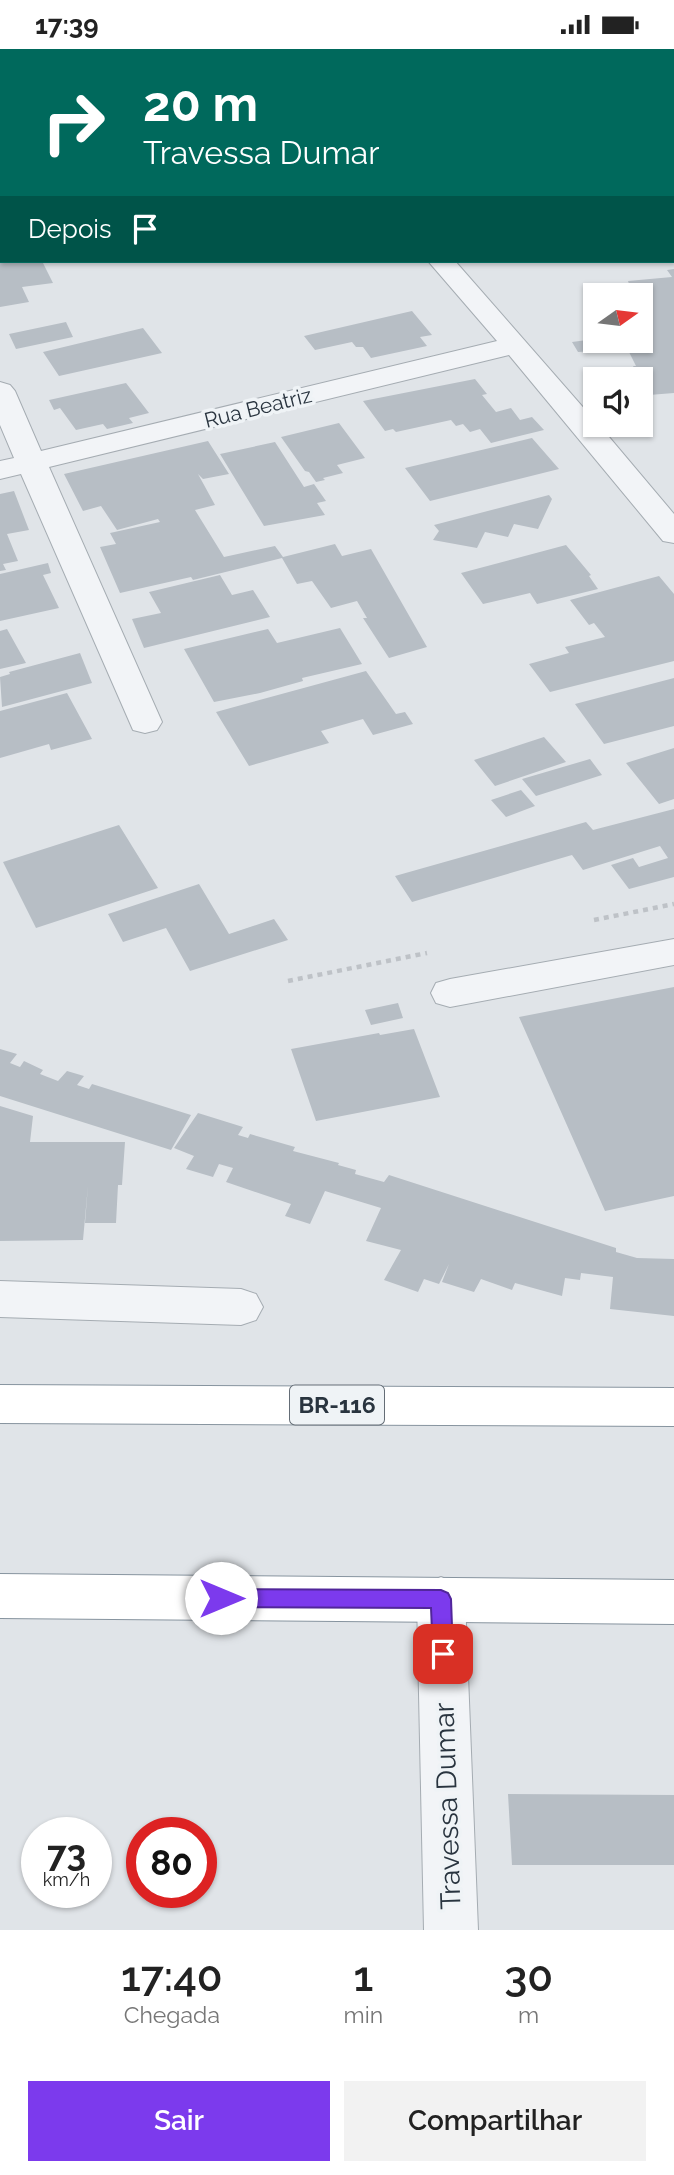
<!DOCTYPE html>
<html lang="pt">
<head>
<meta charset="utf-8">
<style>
	:root { --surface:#fff; --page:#f2f2f2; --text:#222; --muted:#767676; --accent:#7c3aed }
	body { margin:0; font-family:Raleway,sans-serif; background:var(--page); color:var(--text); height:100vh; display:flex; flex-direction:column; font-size:26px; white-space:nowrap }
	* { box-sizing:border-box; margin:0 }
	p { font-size:23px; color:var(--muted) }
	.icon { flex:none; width:38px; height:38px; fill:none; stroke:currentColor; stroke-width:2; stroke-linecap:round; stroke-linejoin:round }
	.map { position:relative; height:1881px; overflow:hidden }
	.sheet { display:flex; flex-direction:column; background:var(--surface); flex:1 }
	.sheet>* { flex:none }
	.top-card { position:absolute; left:0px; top:0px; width:676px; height:214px; box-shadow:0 2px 5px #0004; background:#00695c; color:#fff; overflow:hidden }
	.needle { width:46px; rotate:76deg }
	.tools { position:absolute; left:583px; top:234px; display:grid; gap:14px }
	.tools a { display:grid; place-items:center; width:70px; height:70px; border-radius:0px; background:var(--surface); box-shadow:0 2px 5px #0004; font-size:35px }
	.speed { position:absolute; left:21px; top:1768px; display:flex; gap:14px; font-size:35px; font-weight:700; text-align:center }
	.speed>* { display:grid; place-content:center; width:91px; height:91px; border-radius:50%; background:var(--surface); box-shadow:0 2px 5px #0004; line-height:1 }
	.speed small { font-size:18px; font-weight:400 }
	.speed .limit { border:10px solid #d22; background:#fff; color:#111 }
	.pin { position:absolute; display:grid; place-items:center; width:60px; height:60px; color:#fff; margin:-30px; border-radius:14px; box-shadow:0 4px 10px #0006 }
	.me { position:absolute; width:77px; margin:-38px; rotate:90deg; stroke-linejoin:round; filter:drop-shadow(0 0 5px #0008) }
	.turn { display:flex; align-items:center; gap:24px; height:147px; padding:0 28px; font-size:32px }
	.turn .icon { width:91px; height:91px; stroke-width:2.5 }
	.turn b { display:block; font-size:49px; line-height:60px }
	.then { display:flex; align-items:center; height:66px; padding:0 28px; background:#0003; gap:14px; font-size:26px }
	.eta { display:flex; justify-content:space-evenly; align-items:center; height:119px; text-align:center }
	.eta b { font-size:42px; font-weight:600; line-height:49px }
	.button { display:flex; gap:14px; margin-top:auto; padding:14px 28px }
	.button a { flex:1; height:80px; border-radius:0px; background:var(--accent); color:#fff; font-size:28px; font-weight:600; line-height:80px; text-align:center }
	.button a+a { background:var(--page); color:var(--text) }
	.status { display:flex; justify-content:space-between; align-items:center; height:49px; padding:0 35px; background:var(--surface); direction:ltr }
	.status svg { height:19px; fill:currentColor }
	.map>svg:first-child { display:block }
	.building { fill:#b7bec5 }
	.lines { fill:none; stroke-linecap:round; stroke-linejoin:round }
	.minor-casing { stroke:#a5acb2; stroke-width:2 }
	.highway-casing { stroke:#87949f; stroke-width:2 }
	.path { stroke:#bec2c7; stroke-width:4.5; stroke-dasharray:5 5; stroke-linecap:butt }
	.minor { fill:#f2f4f7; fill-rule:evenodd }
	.highway { fill:#fff; fill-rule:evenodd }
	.route { fill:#7c3aed; stroke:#51269a; stroke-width:2 }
	.labels { text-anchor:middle; stroke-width:7; stroke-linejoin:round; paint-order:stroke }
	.far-street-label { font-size:21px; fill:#29343f; stroke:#eff3f6 }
	.shield { fill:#eff3f6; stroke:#646d76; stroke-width:2 }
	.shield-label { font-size:23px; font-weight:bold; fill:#29343f }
	.near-street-label { font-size:28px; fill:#29343f; stroke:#eff3f6 }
</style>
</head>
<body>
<div class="status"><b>17:39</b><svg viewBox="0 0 49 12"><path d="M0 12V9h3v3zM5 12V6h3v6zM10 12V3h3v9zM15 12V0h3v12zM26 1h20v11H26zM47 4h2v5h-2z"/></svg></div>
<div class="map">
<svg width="674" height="1881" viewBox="0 0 674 1881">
	<rect width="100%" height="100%" fill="#e0e4e8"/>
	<path class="building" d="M0,212H42L53,234L22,238L29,253L0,258Z
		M674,220V344L649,346L633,317H636L626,297L645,296L640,288V247H627L624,240L629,235L628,232L672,228L667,221Z
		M412,262L432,286L420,288L427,297L371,309L363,298H356L352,293L315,301L304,287Z
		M66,273L73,288L16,300L9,285Z
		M143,279L162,304L59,327L43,303Z
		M587,291L595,302L578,303L572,293Z
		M475,330L487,345L482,346L496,363L511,359L520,371L532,368L544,381L491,394L480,380L470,383L463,375L456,377L451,371L396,383L393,380L385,382L363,352Z
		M126,334L149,364L129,369L133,374L107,380L103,375L76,381L60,359L54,361L49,351Z
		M339,374L365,409L337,416L343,424L323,429L325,431L316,433L309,423L305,422L281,388Z
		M532,389L559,420L430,452L405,419Z
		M208,392L229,425L203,430L198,425L215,456L195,461L224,508L275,497L283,508L335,495L342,507L371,500L427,598L389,609L363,569H367L357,552L331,559L312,532L297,535L282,509L193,531L191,528L120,544L100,498L116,495L110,484L160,473L158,470L117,481L101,457L83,462L64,425Z
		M275,393L304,438L314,435L326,452L317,454L325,466L264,477L220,405Z
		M14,442L29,481L7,485L18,512L3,515L6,521L0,522V445Z
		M549,446L552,450L538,480L514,475L508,488L485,483L477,499L433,491L439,482L434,476Z
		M566,496L591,526L589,527L598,540L537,555L530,544L483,555L461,524Z
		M48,514L51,524L43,526L59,559L0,572V525Z
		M220,526L232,546L253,541L270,568L144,599L132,570L161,564L149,543Z
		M659,527L674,545V612L550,643L529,615L569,604L565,598L605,588L594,574L589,576L570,551Z
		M340,579L362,615L302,629L303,632L260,644L214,653L184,600L268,580L277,594Z
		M7,580L26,614L0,620V582Z
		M80,604L92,634L2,658L0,628L10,625L9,623Z
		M366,622L396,665L405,663L413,675L373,686L363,670L321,682L329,694L249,717L216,663Z
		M674,629V677L604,695L575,655Z
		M67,644L92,690L51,701L49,695L0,709V662Z
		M544,688L566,713L495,737L474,711Z
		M674,699V750L659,755L626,714Z
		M590,710L602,726L536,747L522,730Z
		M521,741L535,757L506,768L491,751Z
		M674,760V828L629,840L611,816L633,809L639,818L668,809L660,797L583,821L572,806L412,853L395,827L586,773L593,781Z
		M119,776L158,839L36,879L3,813Z
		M199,835L229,885L274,870L288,891L190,922L166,879L123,893L108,865Z
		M674,938V1147L605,1162L519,968Z
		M398,954L403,969L371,976L365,961Z
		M414,980L440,1048L316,1072L291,1000L379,984L380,986Z
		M0,1000L17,1005L10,1014L20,1018L24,1012L43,1021L40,1025L58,1032L67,1022L84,1027L77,1036L89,1040L92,1035L191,1066L171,1101L0,1047Z
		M0,1057L33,1067L30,1093H125L122,1136H118L116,1174H85L88,1136L83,1191L0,1192Z
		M198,1064L243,1078L238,1086L248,1089L250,1085L295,1098L293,1102L339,1114L338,1116L356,1121L355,1125L384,1133L389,1126L616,1199V1203L637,1209L674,1210V1267L610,1260L613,1228L581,1224L580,1231L565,1229L562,1247L515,1234L512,1241L481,1230L474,1243L442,1233L449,1215L439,1235L424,1230L418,1243L384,1231L401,1201L366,1192L381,1159L325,1142L310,1175L285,1167L291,1155L226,1133L233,1119L219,1115L213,1128L186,1120L194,1107L174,1099Z
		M508,1745L674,1746V1816H512Z"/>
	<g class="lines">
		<defs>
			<path id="minor" d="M235,0H259L260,2H236Z
				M615,0H639L640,2H616Z
				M428,212H455L595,372V376H599L674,465V494L663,492L509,306L49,418L162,673L157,681L145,684L133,681L21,425L0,430V412L14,409L0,376V333L10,336L15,342L41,402L497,292Z
				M674,890V916L450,958L436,954L431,944L436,934L450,930Z
				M0,1232L241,1240L256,1245L263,1258L256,1271L241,1276L0,1268Z
				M441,1528L458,1535L465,1550L478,1881H424L417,1550L424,1535Z"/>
			<path id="highway" d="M0,1336L674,1339V1377L0,1374Z
				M0,1525L674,1531V1575L0,1569Z"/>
		</defs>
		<use href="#minor" class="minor-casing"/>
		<use href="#highway" class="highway-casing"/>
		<path class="path" d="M594,871L674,855
			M288,932L427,904"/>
		<use href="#minor" class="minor"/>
		<use href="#highway" class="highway"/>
	</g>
	<path class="route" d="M221,1540L441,1541L448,1544L451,1550L453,1605L450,1612L443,1614L436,1612L433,1605L431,1559L221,1558L214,1555L211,1549L214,1542Z"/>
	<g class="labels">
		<g class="far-street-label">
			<text transform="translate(258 359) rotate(-14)" y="7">Rua Beatriz</text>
		</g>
		<rect class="shield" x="290" y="1336.5" width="94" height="39" rx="5"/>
		<g class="shield-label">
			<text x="337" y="1364">BR-116</text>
		</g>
		<g class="near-street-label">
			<text transform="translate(447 1757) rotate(-92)" y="10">Travessa Dumar</text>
		</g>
	</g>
</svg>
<div class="tools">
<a><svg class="needle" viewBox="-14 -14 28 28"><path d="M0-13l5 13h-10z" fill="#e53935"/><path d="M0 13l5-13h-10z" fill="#767676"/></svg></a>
<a><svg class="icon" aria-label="sound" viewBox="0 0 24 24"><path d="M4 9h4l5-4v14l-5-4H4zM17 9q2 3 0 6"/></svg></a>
</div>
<div class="speed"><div>73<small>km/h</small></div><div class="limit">80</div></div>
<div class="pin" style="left:443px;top:1605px;background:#d93025"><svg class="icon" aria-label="arrive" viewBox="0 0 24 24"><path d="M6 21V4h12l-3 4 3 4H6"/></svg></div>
<svg class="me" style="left:221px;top:1549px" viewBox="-20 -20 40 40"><circle r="19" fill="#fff"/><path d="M0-13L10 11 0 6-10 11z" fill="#7c3aed"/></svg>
<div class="top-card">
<div class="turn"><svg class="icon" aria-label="right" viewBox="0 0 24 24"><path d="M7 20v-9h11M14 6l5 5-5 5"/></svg><div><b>20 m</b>Travessa Dumar</div></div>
<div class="then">Depois<svg class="icon" aria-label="arrive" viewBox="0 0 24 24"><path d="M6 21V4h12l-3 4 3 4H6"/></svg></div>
</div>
</div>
<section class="sheet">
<div class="eta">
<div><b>17:40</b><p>Chegada</p></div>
<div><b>1</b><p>min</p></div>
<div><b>30</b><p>m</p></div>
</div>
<div class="button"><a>Sair</a><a>Compartilhar</a></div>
</section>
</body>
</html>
